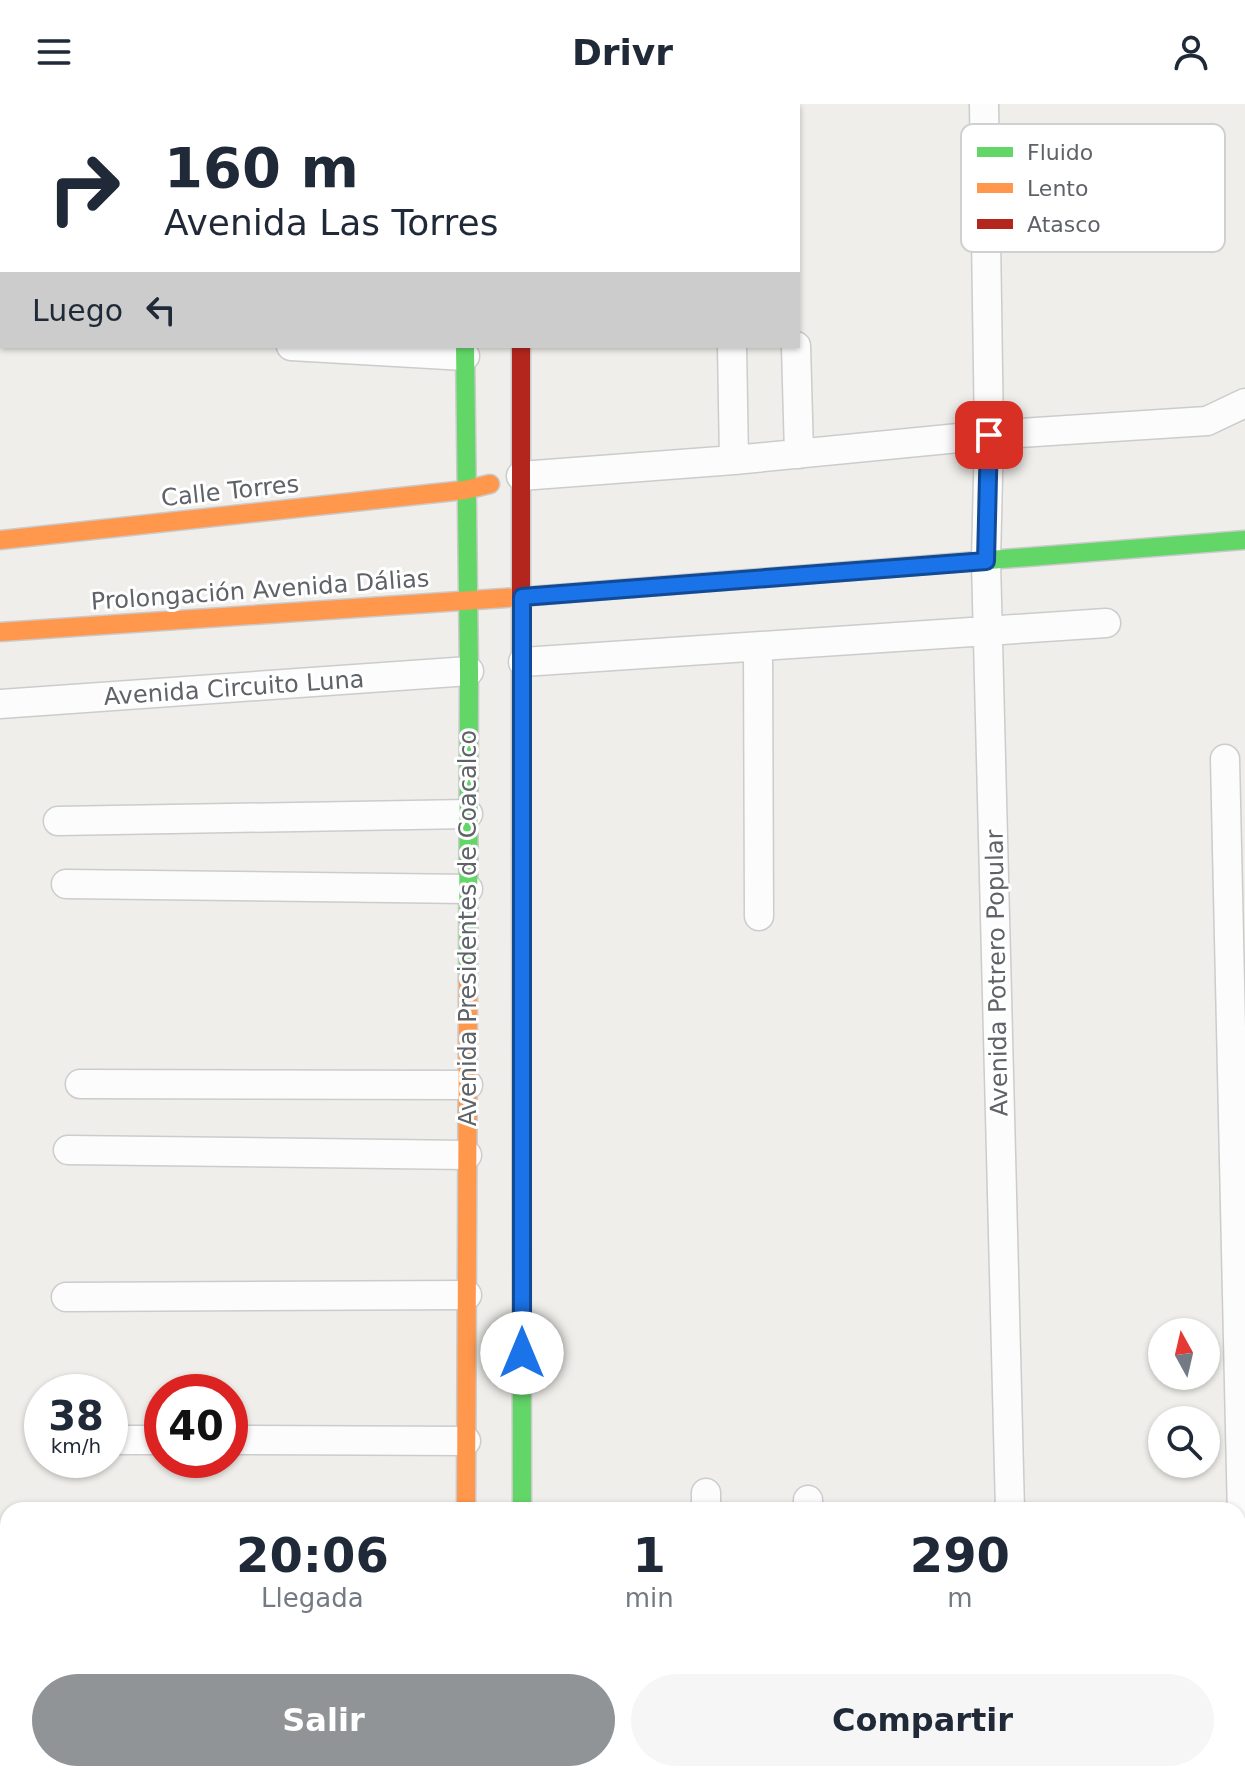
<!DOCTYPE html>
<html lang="es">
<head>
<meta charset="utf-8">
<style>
	:root { --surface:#fff; --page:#f6f6f7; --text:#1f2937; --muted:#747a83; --accent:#919496 }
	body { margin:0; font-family:"DejaVu Sans",sans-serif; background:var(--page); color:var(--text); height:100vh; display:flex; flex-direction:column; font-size:30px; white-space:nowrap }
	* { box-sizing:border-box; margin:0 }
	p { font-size:26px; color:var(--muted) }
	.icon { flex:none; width:44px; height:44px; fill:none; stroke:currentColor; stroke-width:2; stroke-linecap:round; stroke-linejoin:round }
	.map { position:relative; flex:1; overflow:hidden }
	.drawer { position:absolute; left:0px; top:1398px; width:1246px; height:280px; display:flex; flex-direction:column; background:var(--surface); border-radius:24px 24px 0 0; box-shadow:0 2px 6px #0004 }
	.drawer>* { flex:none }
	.banner { position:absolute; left:0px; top:0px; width:800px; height:244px; box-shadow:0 2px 6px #0004; background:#fff; color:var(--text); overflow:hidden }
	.needle { width:52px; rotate:352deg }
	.buttons { position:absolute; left:1148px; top:1214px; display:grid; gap:16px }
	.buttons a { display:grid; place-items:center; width:72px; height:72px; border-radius:50%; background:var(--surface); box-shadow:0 2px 6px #0004; font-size:40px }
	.speed { position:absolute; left:24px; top:1270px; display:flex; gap:16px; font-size:40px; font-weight:700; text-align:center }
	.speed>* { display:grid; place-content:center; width:104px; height:104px; border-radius:50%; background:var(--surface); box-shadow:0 2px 6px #0004; line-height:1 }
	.speed small { font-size:20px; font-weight:400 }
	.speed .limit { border:12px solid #d22; background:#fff; color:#111 }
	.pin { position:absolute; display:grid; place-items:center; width:68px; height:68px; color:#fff; margin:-34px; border-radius:16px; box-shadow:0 4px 12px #0006 }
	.me { position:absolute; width:88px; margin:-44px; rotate:0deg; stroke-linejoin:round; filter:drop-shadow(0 0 6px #0008) }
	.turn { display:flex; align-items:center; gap:28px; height:168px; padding:0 32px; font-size:36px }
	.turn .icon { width:104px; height:104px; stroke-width:2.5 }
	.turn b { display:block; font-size:56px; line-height:68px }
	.then { display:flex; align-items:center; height:76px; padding:0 32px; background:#0003; gap:16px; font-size:30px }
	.eta { display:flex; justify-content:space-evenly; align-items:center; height:136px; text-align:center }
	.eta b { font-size:48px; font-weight:700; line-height:56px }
	.button { display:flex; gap:16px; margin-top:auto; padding:16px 32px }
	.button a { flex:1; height:92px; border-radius:48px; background:var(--accent); color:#fff; font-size:32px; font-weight:700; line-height:92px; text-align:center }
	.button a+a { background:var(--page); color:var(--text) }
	header { display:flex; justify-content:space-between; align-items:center; height:104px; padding:0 32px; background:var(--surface); font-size:36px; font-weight:700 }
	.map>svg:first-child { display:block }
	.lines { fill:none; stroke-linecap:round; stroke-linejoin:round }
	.street-casing { stroke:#cbcccc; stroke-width:31 }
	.fast-casing { stroke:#cacacb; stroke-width:21 }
	.slow-casing { stroke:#cacacb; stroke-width:21 }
	.jam-casing { stroke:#cacacb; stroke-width:21 }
	.street { stroke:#fdfcfc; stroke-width:28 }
	.fast { stroke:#63d668; stroke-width:18 }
	.slow { stroke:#ff974d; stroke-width:18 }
	.jam { stroke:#b3261e; stroke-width:18 }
	.route-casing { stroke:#114b97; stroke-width:20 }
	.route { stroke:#1a73e8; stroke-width:14 }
	.labels { text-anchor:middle; stroke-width:6; stroke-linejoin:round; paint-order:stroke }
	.street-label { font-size:24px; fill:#5f6368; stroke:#fff }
	.key { fill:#fff; stroke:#cfd0d2; stroke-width:2 }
	.key-label { font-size:22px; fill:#5f6368 }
</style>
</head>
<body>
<header><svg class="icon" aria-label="menu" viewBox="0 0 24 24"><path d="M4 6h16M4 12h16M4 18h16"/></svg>Drivr<svg class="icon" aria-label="person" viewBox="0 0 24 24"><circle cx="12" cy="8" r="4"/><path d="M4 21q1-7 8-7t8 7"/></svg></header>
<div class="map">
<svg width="1245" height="1678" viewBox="0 0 1245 1678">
	<rect width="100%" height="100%" fill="#efeeea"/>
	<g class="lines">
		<defs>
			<path id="street" d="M384,0L437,2
				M984,0L989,331L986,457L1010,1406
				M354,2V0
				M0,37L2,38
				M0,227H2
				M291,242L465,252
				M732,242L734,356
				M796,242L799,350
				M521,372L734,356L989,331L1207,317L1245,299
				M758,544L759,812
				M523,558L1106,519
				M0,600L469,567
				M1225,655L1245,1548
				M58,717L468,710
				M66,780L468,785
				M80,980L468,981
				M68,1046L467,1051
				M66,1193L467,1191
				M110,1336H162
				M230,1336L466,1337
				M706,1389V1406
				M808,1396V1406
				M131,1670L133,1678
				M812,1670V1678
				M1017,1670V1678
				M17,1678L18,1670
				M453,1678L454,1670
				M511,1678L512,1670"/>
			<path id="fast" d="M520,0V2
				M465,242L469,567L468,877
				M519,493L1245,436
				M521,747L522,1406
				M0,1511L8,1513
				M724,1670L759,1678"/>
			<path id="slow" d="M0,436L465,386L490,380
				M0,528L519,493
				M466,1406L468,877"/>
			<path id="jam" d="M464,0V2
				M521,242V747"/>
		</defs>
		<use href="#street" class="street-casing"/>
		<use href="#fast" class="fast-casing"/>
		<use href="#slow" class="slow-casing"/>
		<use href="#jam" class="jam-casing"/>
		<use href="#street" class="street"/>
		<use href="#fast" class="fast"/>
		<use href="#slow" class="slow"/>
		<use href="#jam" class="jam"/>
	</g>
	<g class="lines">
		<defs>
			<path id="route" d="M522,1249V493L986,457L989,331"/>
		</defs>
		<use href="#route" class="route-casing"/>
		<use href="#route" class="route"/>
	</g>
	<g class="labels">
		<g class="street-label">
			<text transform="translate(230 387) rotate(-6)" y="8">Calle Torres</text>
			<text transform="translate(260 486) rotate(-4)" y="8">Prolongación Avenida Dálias</text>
			<text transform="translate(234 584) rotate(-4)" y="8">Avenida Circuito Luna</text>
			<text transform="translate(468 824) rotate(-90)" y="8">Avenida Presidentes de Coacalco</text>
			<text transform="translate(997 869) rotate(-91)" y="8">Avenida Potrero Popular</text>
		</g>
	</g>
	<rect x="961" y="20" width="264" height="128" rx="12" class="key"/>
	<rect x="977" y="43" width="36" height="10" fill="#63d668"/>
	<rect x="977" y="79" width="36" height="10" fill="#ff974d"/>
	<rect x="977" y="115" width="36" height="10" fill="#b3261e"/>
	<g class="key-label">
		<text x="1027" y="56">Fluido</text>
		<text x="1027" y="92">Lento</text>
		<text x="1027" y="128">Atasco</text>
	</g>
</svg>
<div class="buttons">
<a><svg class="needle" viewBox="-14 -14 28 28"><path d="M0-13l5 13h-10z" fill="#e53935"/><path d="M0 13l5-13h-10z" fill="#747a83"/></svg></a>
<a><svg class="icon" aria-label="search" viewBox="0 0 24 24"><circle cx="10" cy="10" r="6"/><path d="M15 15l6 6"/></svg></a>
</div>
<div class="speed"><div>38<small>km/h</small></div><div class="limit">40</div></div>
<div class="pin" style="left:989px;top:331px;background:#d93025"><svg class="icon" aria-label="arrive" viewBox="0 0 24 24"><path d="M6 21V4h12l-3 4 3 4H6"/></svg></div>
<svg class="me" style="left:522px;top:1249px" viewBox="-20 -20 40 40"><circle r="19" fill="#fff"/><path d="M0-13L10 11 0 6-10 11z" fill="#1a73e8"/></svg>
<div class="banner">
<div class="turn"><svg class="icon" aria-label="right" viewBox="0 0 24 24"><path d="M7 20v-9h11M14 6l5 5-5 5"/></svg><div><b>160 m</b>Avenida Las Torres</div></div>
<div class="then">Luego<svg class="icon" aria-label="left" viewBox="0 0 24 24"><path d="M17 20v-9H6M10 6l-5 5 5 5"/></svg></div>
</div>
<section class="drawer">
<div class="eta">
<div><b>20:06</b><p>Llegada</p></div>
<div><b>1</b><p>min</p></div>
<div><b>290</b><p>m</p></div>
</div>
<div class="button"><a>Salir</a><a>Compartir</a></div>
</section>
</div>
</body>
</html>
